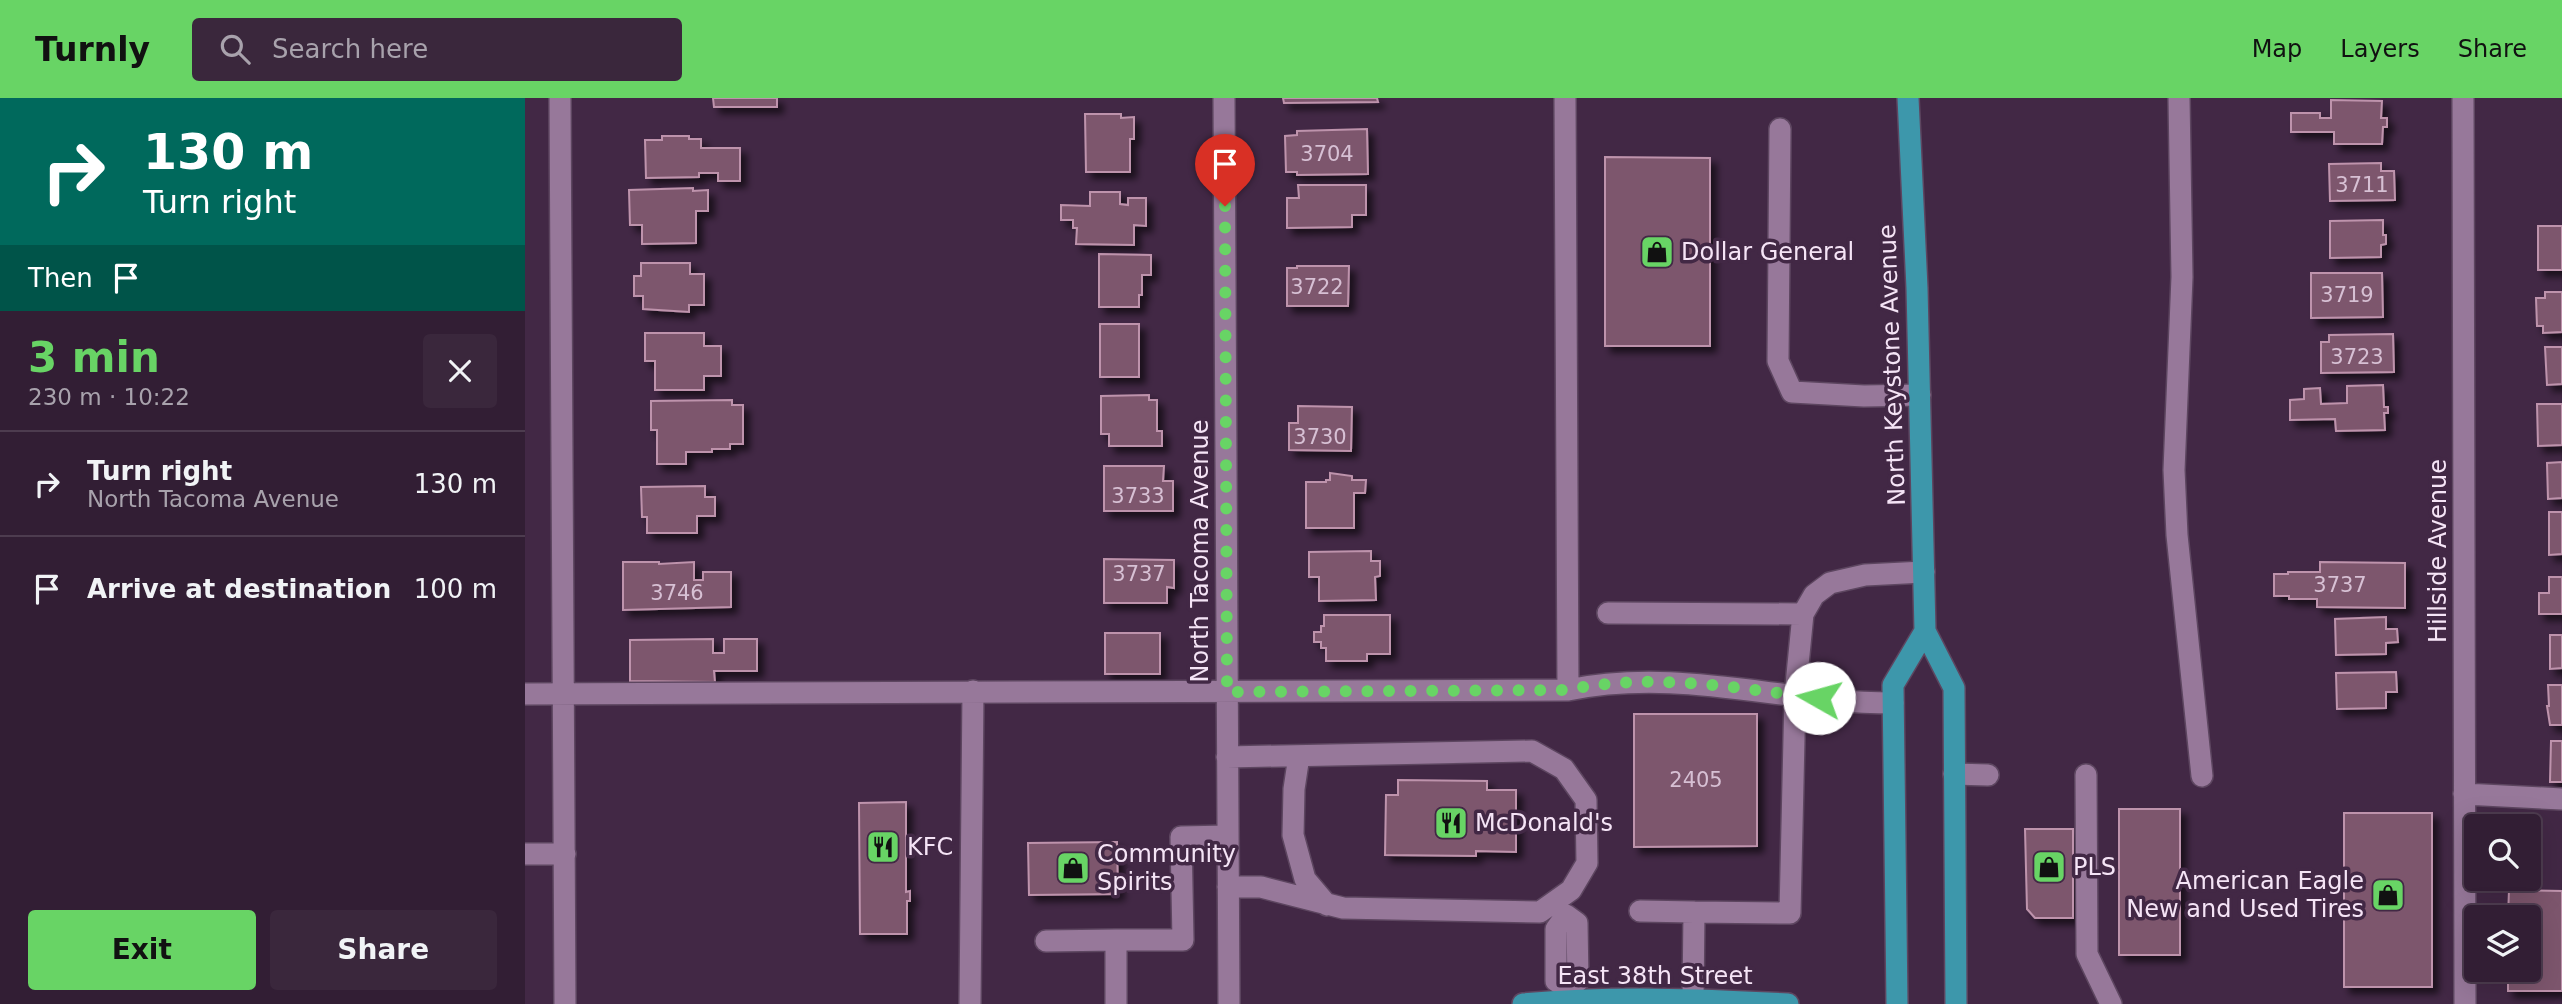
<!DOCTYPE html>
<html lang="en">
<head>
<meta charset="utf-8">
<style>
	:root { --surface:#321e34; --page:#3a273c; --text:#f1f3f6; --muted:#a8a2ac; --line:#4d3c4f; --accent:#68d465 }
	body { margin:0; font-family:"DejaVu Sans",sans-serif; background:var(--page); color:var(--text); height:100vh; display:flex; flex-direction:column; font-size:26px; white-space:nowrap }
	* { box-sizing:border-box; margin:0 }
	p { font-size:23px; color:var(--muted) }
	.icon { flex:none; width:38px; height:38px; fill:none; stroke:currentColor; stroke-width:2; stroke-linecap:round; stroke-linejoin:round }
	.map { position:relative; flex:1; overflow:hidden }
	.sheet { display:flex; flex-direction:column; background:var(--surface); width:525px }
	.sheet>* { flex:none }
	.guide { background:#00695c; color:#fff; overflow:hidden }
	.controls { position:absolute; left:1939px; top:716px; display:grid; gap:14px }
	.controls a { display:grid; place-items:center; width:77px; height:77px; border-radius:7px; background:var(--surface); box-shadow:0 7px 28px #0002,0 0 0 2px var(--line); font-size:35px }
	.pin { position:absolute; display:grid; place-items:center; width:60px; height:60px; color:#fff; margin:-72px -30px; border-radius:50% 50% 50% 0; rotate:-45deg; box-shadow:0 0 7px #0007 }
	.pin .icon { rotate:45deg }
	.me { position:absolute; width:77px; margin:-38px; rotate:277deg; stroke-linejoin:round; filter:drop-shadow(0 0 5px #0008) }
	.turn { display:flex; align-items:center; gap:24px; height:147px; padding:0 28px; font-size:32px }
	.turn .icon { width:91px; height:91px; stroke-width:2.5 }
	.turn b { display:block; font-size:49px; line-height:60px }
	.then { display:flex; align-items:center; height:66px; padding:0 28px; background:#0003; gap:14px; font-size:26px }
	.round { display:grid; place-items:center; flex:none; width:74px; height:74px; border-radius:7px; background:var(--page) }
	.summary { display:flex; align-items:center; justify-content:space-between; height:119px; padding:0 28px }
	h1 { font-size:42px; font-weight:800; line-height:52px; color:var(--accent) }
	.cta { display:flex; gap:14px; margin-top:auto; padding:14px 28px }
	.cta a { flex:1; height:80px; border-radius:7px; background:var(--accent); color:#111; font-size:28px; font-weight:800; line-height:80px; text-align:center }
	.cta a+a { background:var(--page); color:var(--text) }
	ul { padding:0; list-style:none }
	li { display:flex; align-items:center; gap:21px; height:105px; padding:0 28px; border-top:2px solid var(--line) }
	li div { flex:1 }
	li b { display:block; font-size:26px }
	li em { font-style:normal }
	header { display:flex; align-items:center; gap:42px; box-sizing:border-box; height:98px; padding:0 35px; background:var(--accent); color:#111 }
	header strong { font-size:33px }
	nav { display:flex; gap:38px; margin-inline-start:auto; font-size:24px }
	.search { width:490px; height:63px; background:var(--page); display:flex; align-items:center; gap:18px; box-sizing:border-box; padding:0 24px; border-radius:7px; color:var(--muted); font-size:26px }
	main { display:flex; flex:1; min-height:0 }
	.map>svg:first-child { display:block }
	.building { fill:#7d566d; stroke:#be93ac; stroke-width:2; filter:url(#shadow) }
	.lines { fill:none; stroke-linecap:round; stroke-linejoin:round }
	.minor-casing { stroke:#5d4660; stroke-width:24 }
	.major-casing { stroke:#5d4660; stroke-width:24 }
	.minor { stroke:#97789a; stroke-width:21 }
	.major { stroke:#3d97ab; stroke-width:21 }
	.route { stroke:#68d465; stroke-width:12; stroke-dasharray:0 21.6 }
	.labels { text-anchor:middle; stroke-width:7; stroke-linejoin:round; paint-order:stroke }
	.number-label { font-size:21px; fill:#d7c0d4 }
	.poi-label { font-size:24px; fill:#f5e4f6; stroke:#422845; text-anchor:start }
	.street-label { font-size:24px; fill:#f5e4f6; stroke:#422845 }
</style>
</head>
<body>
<header>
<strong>Turnly</strong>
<div class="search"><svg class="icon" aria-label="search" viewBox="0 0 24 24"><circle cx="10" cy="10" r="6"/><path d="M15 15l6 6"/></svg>Search here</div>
<nav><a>Map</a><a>Layers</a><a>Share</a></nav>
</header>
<main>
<section class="sheet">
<div class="guide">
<div class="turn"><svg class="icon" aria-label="right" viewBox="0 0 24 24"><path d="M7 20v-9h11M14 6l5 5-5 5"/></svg><div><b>130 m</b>Turn right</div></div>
<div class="then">Then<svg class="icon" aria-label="arrive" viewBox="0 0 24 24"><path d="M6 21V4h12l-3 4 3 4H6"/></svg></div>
</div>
<div class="summary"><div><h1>3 min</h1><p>230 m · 10:22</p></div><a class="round"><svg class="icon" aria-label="close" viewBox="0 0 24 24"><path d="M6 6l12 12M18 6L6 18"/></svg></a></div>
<ul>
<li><svg class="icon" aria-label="right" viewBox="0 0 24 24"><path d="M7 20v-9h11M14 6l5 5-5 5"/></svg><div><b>Turn right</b><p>North Tacoma Avenue</p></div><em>130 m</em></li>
<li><svg class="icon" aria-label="arrive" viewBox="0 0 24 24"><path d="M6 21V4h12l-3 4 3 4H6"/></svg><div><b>Arrive at destination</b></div><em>100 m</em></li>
</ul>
<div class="cta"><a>Exit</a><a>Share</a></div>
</section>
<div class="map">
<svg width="2037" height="906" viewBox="0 0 2037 906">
	<defs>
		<filter id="shadow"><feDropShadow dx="6" dy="6" stdDeviation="3.5" flood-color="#0009"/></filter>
	</defs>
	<rect width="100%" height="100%" fill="#422845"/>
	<path class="building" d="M188,0H252V9H189Z
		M758,0H852L853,4L759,5Z
		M1806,2L1857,3L1856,20H1862V29H1858L1857,46H1809V34H1766V15H1795V20H1806Z
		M560,16H596V20L609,19V41H605V74H561Z
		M842,31L843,76L772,77V74H761L760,38L772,37V33Z
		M137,38H164V41H176V50H215V83H193V75H174V79L121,80L120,42H137Z
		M1080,59L1185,60V248H1080Z
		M1856,65V73H1869L1870,102L1805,103L1804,66Z
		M773,87H841V117H827V129L762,130V100H774Z
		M168,90V93L183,92V113H171V145L117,146V127H105L104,92Z
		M565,94H595V106L603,107V100H621V128L609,127V147L551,146L552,130H548V122H536V107L565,108Z
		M1858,122V137H1861V146L1856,147V159L1805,160V123Z
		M2013,128H2037V172H2013Z
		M574,156L626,157V177H617V197H614V209H574Z
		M116,165H165V176H179V207H164V214L118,211V198H109V178H116Z
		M772,168H824L823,208H762V170H772Z
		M1786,175H1857L1858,219L1786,220Z
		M2020,194H2037V234L2018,235V228H2012L2011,200H2020Z
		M575,226H614V279H575Z
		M120,235H179V248H196V278H179V292H130V263H120Z
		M1868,236L1869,274L1796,275V244H1804V237Z
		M2020,249H2037V286L2022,287Z
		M1858,287L1859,309H1863V315H1859L1860,332L1811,333L1810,321L1765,322V302L1779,301V291L1795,290L1796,306L1822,305V288Z
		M624,297V302H632V333H637V348H584V336H576V298Z
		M207,302V307H218V346H205V351H187V354H161V366H132V332H126V303Z
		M2012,306H2037V347L2013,348Z
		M773,308L827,309L826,353L764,352V325H773Z
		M2037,364V400L2023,401L2022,365Z
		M579,368H639L638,383H648V413H579Z
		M805,375L827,378V382H841L840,395H829V430H781V384H801V382H805Z
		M180,388V399H190V418H172V435H122V419H117L116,389Z
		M2024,414H2037V456L2024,457Z
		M846,453V463H855V478L850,479L851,502L794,503V479H784V454Z
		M579,461L649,462V490L642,489V505H579Z
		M98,464H134V466L169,464V482H178V474H206V509L98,512Z
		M1795,464L1880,465V510L1792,509V501H1764V498H1749V476H1763V474H1795Z
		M2024,479H2037V516H2014V495H2024Z
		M799,517H865V556H842V563H801V550H796V544H789V534H796V528H799Z
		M1861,519V531H1872L1873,544L1861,545V556L1811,557L1810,521Z
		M580,535H635V576H580Z
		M2025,537H2037V570L2025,571Z
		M188,541V555H199V541H232V573H189L190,584L105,583V542Z
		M1871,574L1872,594H1861V610L1812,611L1811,575Z
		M2023,587H2037V627H2025L2022,608H2024Z
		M1109,616H1232V748L1109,749Z
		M2026,643H2037V684H2025Z
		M873,682L962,683V692H991V754L951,753V758L860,757L861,697H873Z
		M381,704V794L385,793V803H382V836H335L334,705Z
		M1594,711H1655V857H1594Z
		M1819,715H1907V889H1819Z
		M1500,731H1548V820H1510L1502,811Z
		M592,744L593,796L504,797L503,745Z
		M1984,792L2037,793V893H1983V872H2004V819H1983Z"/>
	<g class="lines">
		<defs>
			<path id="minor" d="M35,0L40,906
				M699,0L704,906
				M1040,0L1043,592
				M1654,0L1657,179L1649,372L1652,437L1677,678
				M1938,0L1940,906
				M1255,31L1253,263L1267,294L1339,298L1395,297
				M1083,515L1278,516
				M0,596L1043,592C1156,569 1257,605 1368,605
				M774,658L769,691L768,737L780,781L802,807
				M702,659L1007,653L1039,671L1061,702L1062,765L1046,792L1015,814L818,810L736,789H703
				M1429,676L1463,677
				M1561,677L1562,856L1586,906
				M1939,696L2037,701
				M0,756H40
				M1115,813L1169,814
				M1041,817L1052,825L1053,883L1042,890L1031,883V831Z
				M521,843L591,842
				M1168,900L1169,814L1265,815L1270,597L1278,516L1289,497L1305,485L1340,477L1399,474
				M445,906L448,593
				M591,906V842H658L656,739L703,738"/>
			<path id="major" d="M1383,0L1392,190L1400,533L1429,590L1431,906
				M998,906C1086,898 1174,901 1263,906
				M1372,906L1368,587L1400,533"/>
		</defs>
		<use href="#minor" class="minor-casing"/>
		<use href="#major" class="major-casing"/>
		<use href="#minor" class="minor"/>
		<use href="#major" class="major"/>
	</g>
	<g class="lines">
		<path class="route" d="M700,108L702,594L1043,592C1127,574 1210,590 1294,600"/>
	</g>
	<defs>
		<symbol id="shop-square" viewBox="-11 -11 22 22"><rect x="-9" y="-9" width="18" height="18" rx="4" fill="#68d465" stroke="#422845"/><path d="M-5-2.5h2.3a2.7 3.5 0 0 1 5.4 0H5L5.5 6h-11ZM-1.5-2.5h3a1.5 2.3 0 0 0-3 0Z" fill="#111"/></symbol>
		<symbol id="restaurant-square" viewBox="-11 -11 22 22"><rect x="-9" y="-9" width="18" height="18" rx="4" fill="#68d465" stroke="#422845"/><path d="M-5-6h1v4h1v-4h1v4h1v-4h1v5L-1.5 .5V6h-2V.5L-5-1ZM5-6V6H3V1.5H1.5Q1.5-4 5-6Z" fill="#111"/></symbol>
	</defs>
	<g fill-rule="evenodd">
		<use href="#shop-square" x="1113" y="135" width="38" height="38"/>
		<use href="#restaurant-square" x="907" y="706" width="38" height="38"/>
		<use href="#restaurant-square" x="339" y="730" width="38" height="38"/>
		<use href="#shop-square" x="1505" y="750" width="38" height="38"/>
		<use href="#shop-square" x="529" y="751" width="38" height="38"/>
		<use href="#shop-square" x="1844" y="778" width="38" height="38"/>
	</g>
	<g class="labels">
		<g class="number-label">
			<text x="802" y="63">3704</text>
			<text x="1837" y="94">3711</text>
			<text x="792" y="196">3722</text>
			<text x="1822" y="204">3719</text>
			<text x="1832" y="266">3723</text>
			<text x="795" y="346">3730</text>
			<text x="613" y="405">3733</text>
			<text x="614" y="483">3737</text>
			<text x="1815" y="494">3737</text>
			<text x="152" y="502">3746</text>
			<text x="1171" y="689">2405</text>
		</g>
		<g class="poi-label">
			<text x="1156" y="162">Dollar General</text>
			<text x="950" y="733">McDonald's</text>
			<text x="382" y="757">KFC</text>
			<text x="572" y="764">Community<tspan x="572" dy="28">Spirits</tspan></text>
			<text x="1548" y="777">PLS</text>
			<text x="1839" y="791" text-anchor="end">American Eagle<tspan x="1839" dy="28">New and Used Tires</tspan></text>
		</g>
		<g class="street-label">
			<text transform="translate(1367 267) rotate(-92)" y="8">North Keystone Avenue</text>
			<text transform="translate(675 453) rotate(-90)" y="8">North Tacoma Avenue</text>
			<text transform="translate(1913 453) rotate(-90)" y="8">Hillside Avenue</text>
			<text x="1130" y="886">East 38th Street</text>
		</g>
	</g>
</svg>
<div class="controls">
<a><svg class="icon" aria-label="search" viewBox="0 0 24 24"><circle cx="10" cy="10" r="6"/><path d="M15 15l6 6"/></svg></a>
<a><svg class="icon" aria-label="layers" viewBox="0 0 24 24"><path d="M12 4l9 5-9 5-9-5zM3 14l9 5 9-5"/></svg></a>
</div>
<div class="pin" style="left:700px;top:108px;background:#d93025"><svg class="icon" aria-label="arrive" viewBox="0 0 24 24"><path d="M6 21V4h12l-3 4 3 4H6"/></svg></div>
<svg class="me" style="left:1294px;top:600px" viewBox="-20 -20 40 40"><circle r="19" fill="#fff"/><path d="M0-13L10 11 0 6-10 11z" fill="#68d465"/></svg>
</div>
</main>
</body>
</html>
